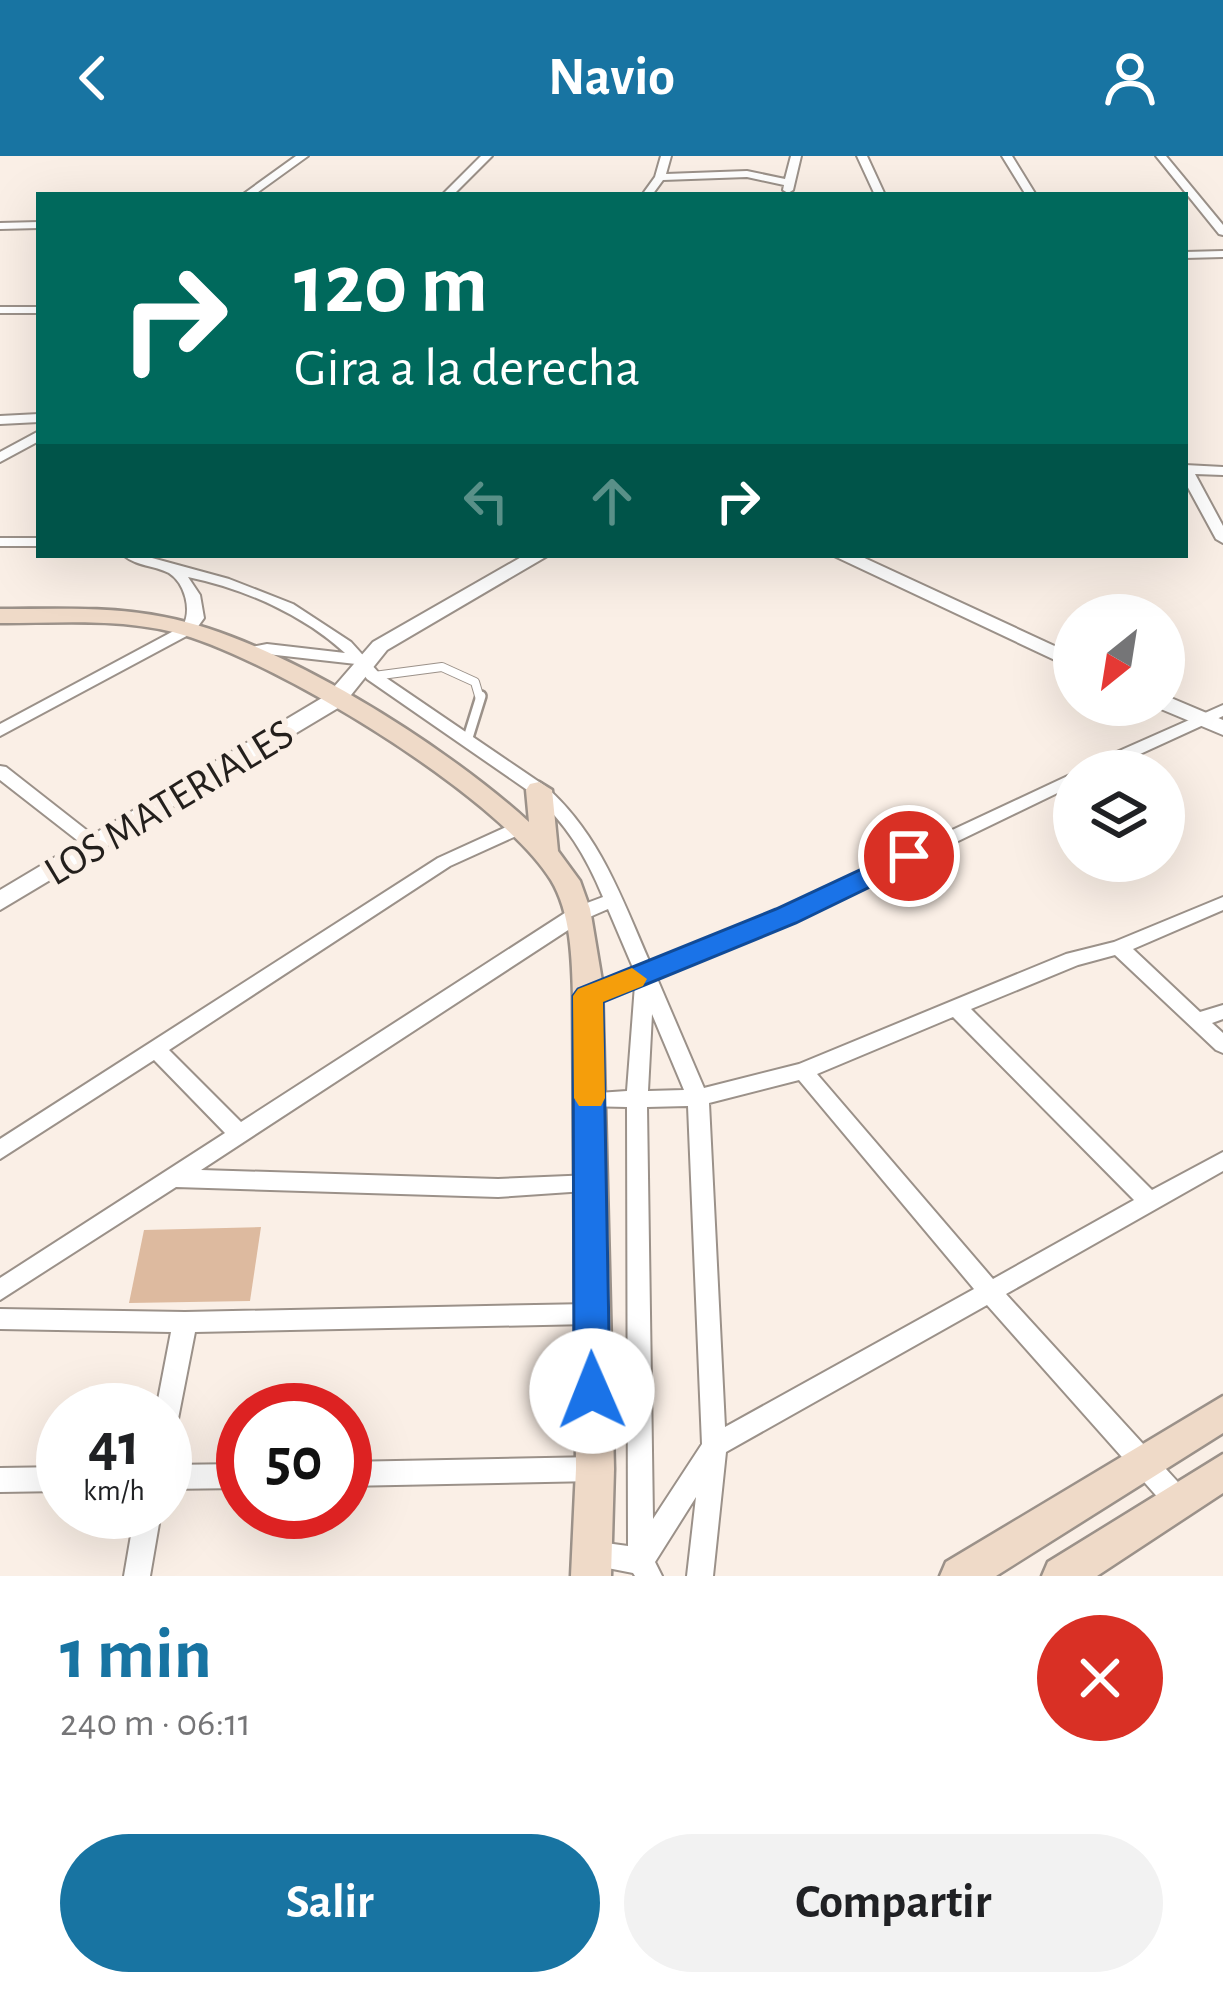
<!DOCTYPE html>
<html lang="es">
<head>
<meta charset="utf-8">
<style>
	:root { --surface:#fff; --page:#f2f2f2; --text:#202124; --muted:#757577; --accent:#1874a2 }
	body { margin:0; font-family:"Alegreya Sans",sans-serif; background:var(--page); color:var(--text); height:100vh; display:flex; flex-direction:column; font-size:45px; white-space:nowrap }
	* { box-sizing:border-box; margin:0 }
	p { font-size:39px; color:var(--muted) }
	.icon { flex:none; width:66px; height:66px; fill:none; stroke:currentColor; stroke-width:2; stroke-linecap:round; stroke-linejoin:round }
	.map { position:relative; height:1420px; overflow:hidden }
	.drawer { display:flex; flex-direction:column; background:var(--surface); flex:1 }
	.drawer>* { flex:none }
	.hud { position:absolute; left:36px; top:36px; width:1152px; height:366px; border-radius:0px; box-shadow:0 12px 48px #0002; background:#00695c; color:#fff; overflow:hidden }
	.needle { width:78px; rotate:210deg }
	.controls { position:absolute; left:1053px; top:438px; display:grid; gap:24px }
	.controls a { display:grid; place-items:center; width:132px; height:132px; border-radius:50%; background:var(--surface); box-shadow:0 12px 48px #0002; font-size:60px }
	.speed { position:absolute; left:36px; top:1227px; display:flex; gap:24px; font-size:60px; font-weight:700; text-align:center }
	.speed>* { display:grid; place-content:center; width:156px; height:156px; border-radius:50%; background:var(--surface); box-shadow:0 12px 48px #0002; line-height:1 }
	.speed small { font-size:30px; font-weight:400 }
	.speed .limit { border:18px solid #d22; background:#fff; color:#111 }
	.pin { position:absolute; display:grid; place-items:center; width:102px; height:102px; color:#fff; margin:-51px; border:6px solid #fff; border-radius:50%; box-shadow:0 3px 12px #0007 }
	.me { position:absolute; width:132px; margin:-66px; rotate:359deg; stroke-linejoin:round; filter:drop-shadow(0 0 9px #0008) }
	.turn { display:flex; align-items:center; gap:42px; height:252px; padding:0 60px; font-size:54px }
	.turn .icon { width:156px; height:156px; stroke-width:2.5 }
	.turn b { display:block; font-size:84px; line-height:102px }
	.lanes { display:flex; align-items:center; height:114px; padding:0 60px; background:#0003; justify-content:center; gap:60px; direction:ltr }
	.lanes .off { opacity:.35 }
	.round { display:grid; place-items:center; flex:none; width:126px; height:126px; border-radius:63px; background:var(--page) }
	.headline { display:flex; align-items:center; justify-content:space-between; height:204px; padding:0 60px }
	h1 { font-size:72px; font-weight:600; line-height:90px; color:var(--accent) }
	.cta { display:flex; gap:24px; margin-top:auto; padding:24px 60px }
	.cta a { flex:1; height:138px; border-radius:72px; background:var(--accent); color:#fff; font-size:48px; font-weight:600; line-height:138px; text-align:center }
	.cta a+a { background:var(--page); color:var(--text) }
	header { display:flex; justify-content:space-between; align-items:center; height:156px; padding:0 60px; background:var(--accent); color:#fff; font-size:54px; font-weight:600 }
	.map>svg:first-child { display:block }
	.green { fill:#ddba9f }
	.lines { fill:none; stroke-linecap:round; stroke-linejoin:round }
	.service-far1-casing { stroke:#9b9189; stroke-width:10 }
	.service-casing { stroke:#9b9189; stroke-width:14 }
	.minor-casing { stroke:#9b9189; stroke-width:4 }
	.tertiary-casing { stroke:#9b9189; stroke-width:4 }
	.secondary-casing { stroke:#9b9189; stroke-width:5 }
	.service-far1 { stroke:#fff; stroke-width:8 }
	.service { stroke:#fff; stroke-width:9 }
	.minor { fill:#fff; fill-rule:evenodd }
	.tertiary { fill:#fff; fill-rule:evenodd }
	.secondary { fill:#efdac8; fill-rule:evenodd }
	.route { fill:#1a73e8; stroke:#114b97; stroke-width:3 }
	.slow { fill:#f59e0b }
	.labels { text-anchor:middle; stroke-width:12; stroke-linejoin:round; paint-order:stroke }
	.street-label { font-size:42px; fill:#231f1c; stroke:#faefe6 }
</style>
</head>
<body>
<header><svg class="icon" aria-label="back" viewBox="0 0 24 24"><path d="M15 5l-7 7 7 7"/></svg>Navio<svg class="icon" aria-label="person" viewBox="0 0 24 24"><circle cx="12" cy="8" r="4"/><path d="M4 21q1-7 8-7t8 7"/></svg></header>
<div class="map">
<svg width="1223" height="1420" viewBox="0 0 1223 1420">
	<rect width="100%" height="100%" fill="#faefe6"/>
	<path class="green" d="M261,1071L250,1145L129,1147L144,1074Z"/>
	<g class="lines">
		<defs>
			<path id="service-far1" d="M374,520L442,511L475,526L480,543"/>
			<path id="service" d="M467,585L481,540"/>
			<path id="minor" d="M296,0H308L254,39H242Z
				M481,0H492L453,39H442Z
				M661,0H671L666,18L747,15L785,23L791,0H801L793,34L788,37L783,34L784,29L747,21L663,24L652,39H642L655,21Z
				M857,0H867L885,39H875Z
				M1002,0H1012L1036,39H1026Z
				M1156,0H1166L1223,69V79L1219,78Z
				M39,66V72L0,73V67Z
				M1223,95V101L1185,102V96Z
				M0,151H39V157H0Z
				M39,258V266L0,268V260Z
				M39,275V285L0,306V296Z
				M1185,309L1223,311V319L1195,318L1223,370V387L1216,383L1185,326Z
				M0,382H39V390H0Z
				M123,399H141L229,423L293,448L351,486L379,517L545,630C600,678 622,743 650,807L779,755L1074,617V629L793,765L656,820L704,932L799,908L1066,798L1114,786L1223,741V754L1133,793L1200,856L1223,849V863L1212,867L1223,877V897L1216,894L1115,799L1078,809L971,853L1152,1034L1223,996V1015L1006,1138L1187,1336L1191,1345L1187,1354L1178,1357L1169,1354L987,1149L726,1296L713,1420H687L696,1341L655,1406L662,1420H635L633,1417L582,1407L578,1398L582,1389L591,1385L628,1390L627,951L583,950L580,944L583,938L627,935L635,829L588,847L581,845L578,840L581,835L634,814L608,753L585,763L201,1014L498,1023L592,1019L600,1022L603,1028L600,1034L498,1041L176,1031L0,1144V1122L225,977L154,904L0,1003V983L438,702L515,667L521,665L530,671L527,675L450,710L169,894L241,966L571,753L603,741C586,700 566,667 533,638L367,523L356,508L267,498L242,499L240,496L242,493L267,488L345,497C302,458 245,433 188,421L200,439L204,462L194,476L0,580V568L183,470C192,454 185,427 169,417C154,409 138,411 123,399ZM652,858L684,934L648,935ZM953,861L1134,1044L993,1123L817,918ZM799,924L974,1133L725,1271L709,947ZM688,950L702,1288L653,1363L647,951Z
				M1223,549V560L1103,615H1081L1083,611Z
				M0,610L6,611L103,687L106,691L103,695H91L0,624Z
				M590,1148L598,1151L602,1158L598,1165L590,1168L195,1176L177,1268L174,1276L165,1279V1254H156L171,1176L0,1173V1153L185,1156Z
				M595,1301L604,1305L607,1313L604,1321L595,1325L345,1330V1306Z
				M243,1308V1332L165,1333V1309Z
				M63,1311V1335L0,1336V1312Z
				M135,1356H161L150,1420H124Z"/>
			<path id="tertiary" d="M525,399H549L387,494L343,549L0,754V734L327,539L373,486Z
				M832,399H858L1074,499V513Z
				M1164,539L1223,564V579L1156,551L1164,549Z"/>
			<path id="secondary" d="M0,453C55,453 110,450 164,461C276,482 445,589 529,666L526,634L530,628L539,626L552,634L558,695L580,725L590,753L602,825L614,1313L611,1420H571L576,1313L573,840C572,803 571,757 551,724C498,639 271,501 173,476C117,462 57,467 0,467Z
				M1223,1240V1277L996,1420H940L946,1406Z
				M1223,1298V1337L1097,1420H1042L1048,1406Z"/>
		</defs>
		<use href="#service-far1" class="service-far1-casing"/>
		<use href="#service" class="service-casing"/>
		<use href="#minor" class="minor-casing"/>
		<use href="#tertiary" class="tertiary-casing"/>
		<use href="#secondary" class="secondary-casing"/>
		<use href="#service-far1" class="service-far1"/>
		<use href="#service" class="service"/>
		<use href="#minor" class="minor"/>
		<use href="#tertiary" class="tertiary"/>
		<use href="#secondary" class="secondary"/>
	</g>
	<path class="route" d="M909,691L923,700L919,707L796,767L603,846L610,1235L605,1247L592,1252L579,1247L574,1235L573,840L578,833L776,753Z"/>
	<path class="slow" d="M632,812L647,823L643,830L603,846L605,942L601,950H579L574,942L573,840L578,833Z"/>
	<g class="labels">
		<g class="street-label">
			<text transform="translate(168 645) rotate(-31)" y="15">LOS MATERIALES</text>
		</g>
	</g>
</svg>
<div class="controls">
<a><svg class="needle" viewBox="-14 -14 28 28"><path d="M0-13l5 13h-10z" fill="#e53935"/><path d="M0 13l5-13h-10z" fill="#757577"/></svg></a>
<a><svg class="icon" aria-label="layers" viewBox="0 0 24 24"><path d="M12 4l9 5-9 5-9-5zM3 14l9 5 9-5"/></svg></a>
</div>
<div class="speed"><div>41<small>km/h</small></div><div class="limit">50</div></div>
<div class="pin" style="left:909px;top:700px;background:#d93025"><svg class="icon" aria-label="arrive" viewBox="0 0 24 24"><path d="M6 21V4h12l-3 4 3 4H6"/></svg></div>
<svg class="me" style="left:592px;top:1235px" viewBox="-20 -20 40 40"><circle r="19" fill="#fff"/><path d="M0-13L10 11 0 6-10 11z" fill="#1a73e8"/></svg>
<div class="hud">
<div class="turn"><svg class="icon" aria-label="right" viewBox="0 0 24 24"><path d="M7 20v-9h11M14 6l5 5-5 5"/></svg><div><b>120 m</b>Gira a la derecha</div></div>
<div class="lanes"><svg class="icon off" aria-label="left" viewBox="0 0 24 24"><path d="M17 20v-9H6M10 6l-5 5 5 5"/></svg><svg class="icon off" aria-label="ahead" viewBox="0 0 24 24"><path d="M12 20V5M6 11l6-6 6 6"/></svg><svg class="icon" aria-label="right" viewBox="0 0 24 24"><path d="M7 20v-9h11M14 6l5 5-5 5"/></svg></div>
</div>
</div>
<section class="drawer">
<div class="headline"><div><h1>1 min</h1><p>240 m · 06:11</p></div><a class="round" style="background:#d93025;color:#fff"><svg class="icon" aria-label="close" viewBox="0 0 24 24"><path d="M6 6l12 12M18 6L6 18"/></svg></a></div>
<div class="cta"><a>Salir</a><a>Compartir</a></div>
</section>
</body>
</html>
